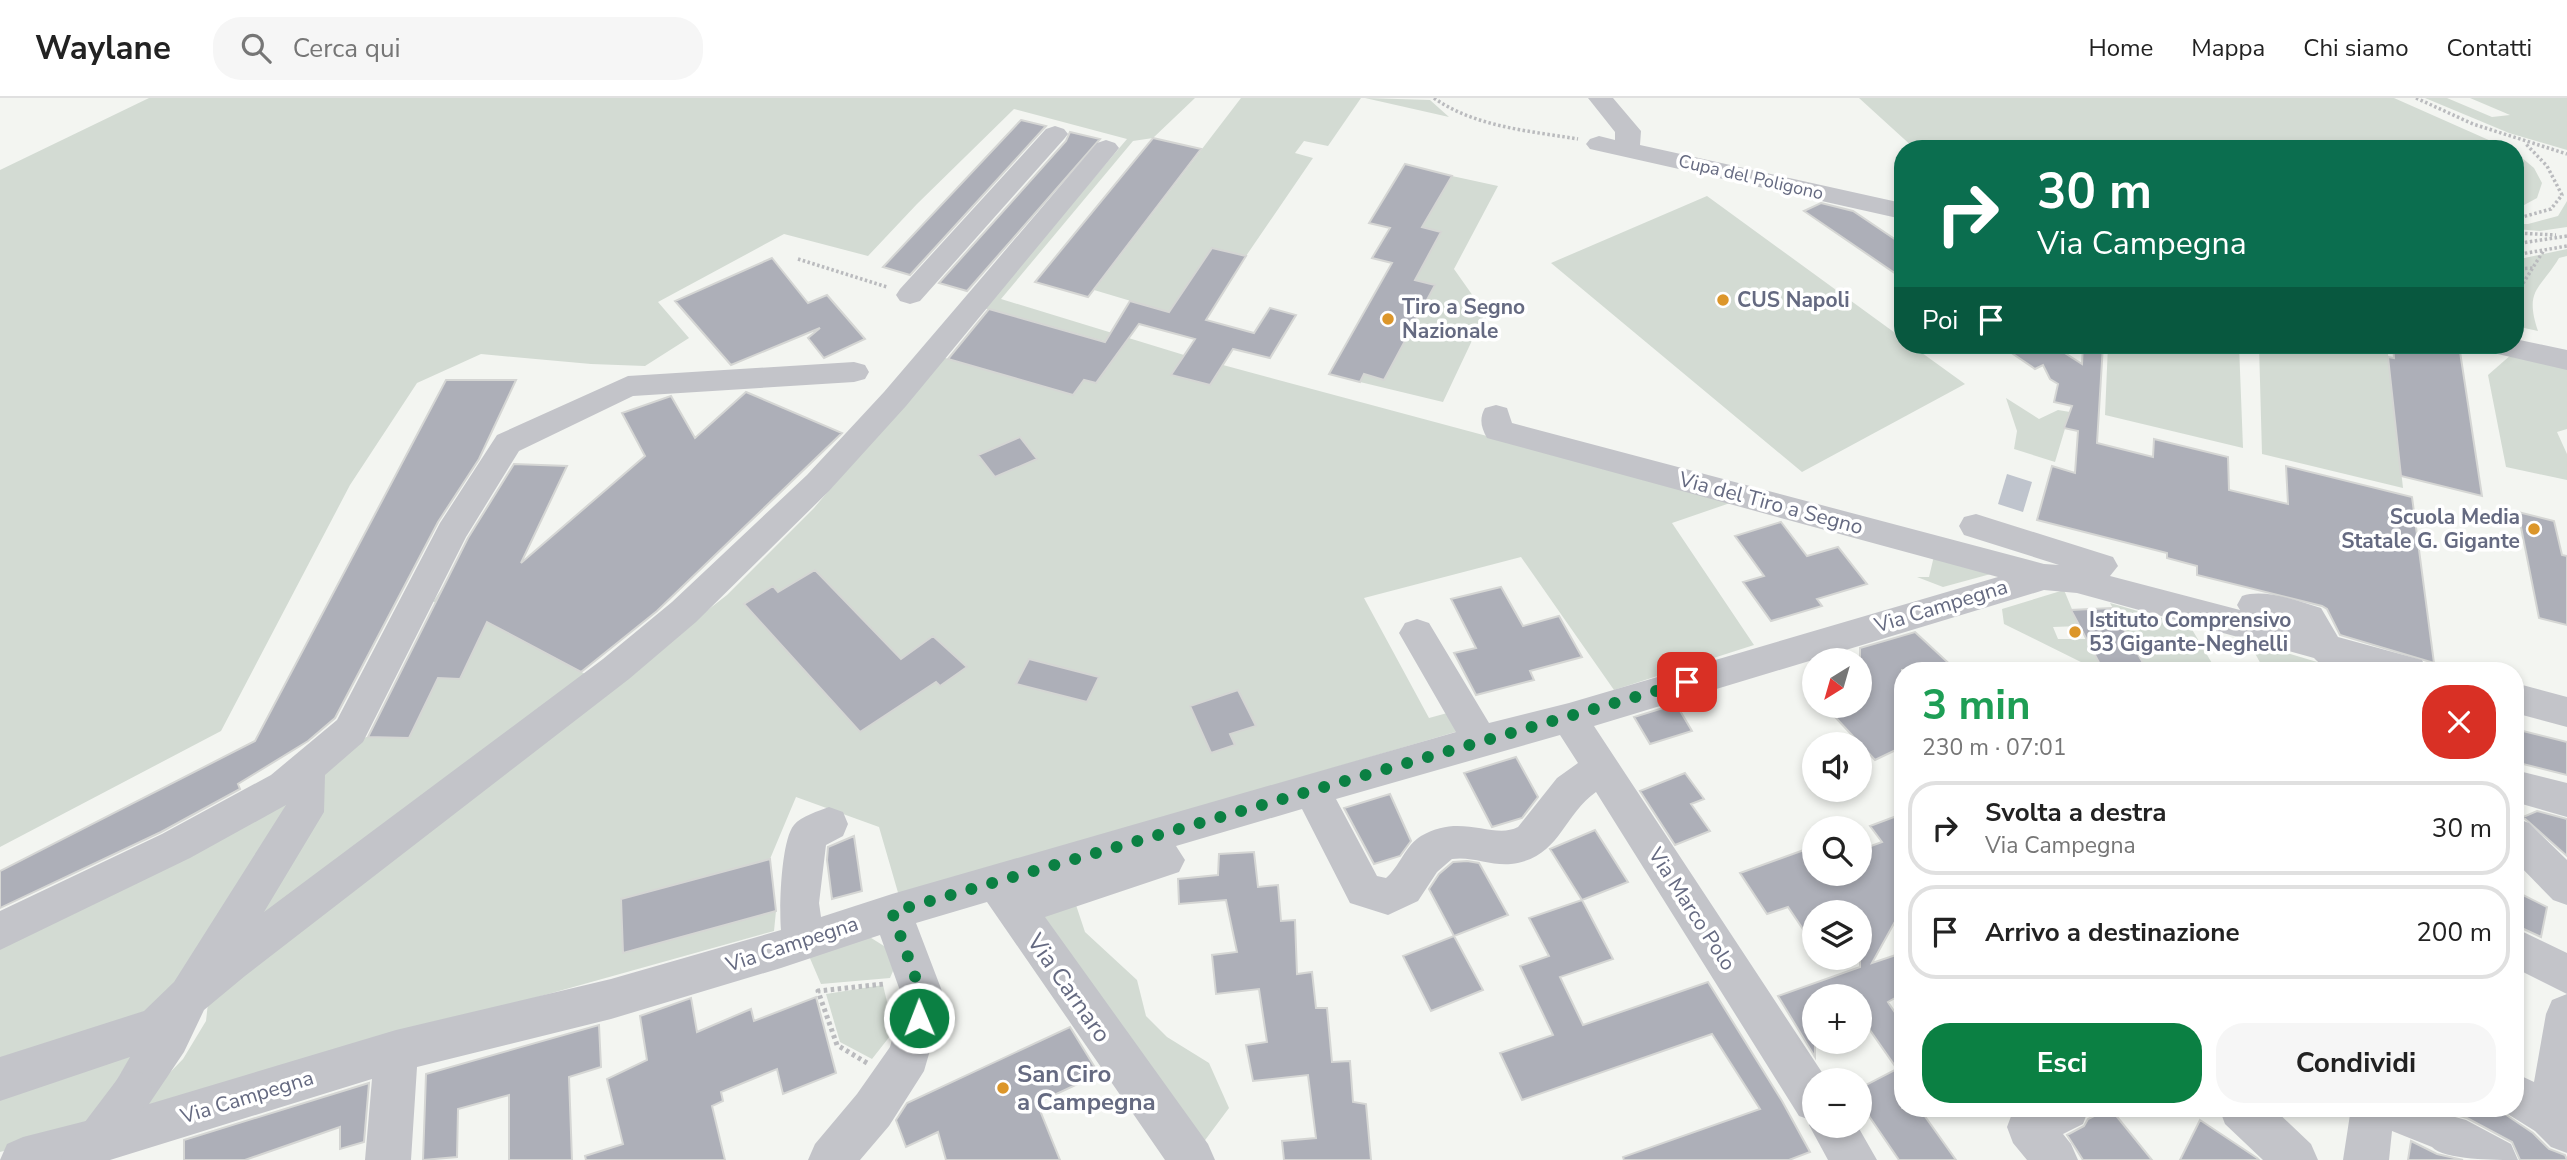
<!DOCTYPE html>
<html lang="it">
<head>
<meta charset="utf-8">
<style>
	:root { --surface:#fff; --page:#f6f6f6; --text:#222; --muted:#767676; --line:#e0e0e0; --accent:#0b8043 }
	body { margin:0; font-family:"Nunito Sans",sans-serif; background:var(--page); color:var(--text); height:100vh; display:flex; flex-direction:column; font-size:26px; white-space:nowrap }
	* { box-sizing:border-box; margin:0 }
	p { font-size:23px; color:var(--muted) }
	.icon { flex:none; width:38px; height:38px; fill:none; stroke:currentColor; stroke-width:2; stroke-linecap:round; stroke-linejoin:round }
	.map { position:relative; flex:1; overflow:hidden }
	.side { position:absolute; left:1894px; top:564px; width:630px; height:455px; display:flex; flex-direction:column; background:var(--surface); border-radius:28px; box-shadow:0 4px 10px #0003 }
	.side>* { flex:none }
	.guide { position:absolute; left:1894px; top:42px; width:630px; height:214px; border-radius:28px; box-shadow:0 4px 10px #0003; background:#0b6e4f; color:#fff; overflow:hidden }
	.needle { width:46px; rotate:217deg }
	.controls { position:absolute; left:1802px; top:550px; display:grid; gap:14px }
	.controls a { display:grid; place-items:center; width:70px; height:70px; border-radius:50%; background:var(--surface); box-shadow:0 4px 10px #0003; font-size:35px }
	.pin { position:absolute; display:grid; place-items:center; width:60px; height:60px; color:#fff; margin:-30px; border-radius:14px; box-shadow:0 4px 10px #0006 }
	.me { position:absolute; width:77px; margin:-38px; rotate:359deg; stroke-linejoin:round; filter:drop-shadow(0 0 5px #0008) }
	.turn { display:flex; align-items:center; gap:24px; height:147px; padding:0 28px; font-size:32px }
	.turn .icon { width:91px; height:91px; stroke-width:2.5 }
	.turn b { display:block; font-size:49px; line-height:60px }
	.then { display:flex; align-items:center; height:66px; padding:0 28px; background:#0003; gap:14px; font-size:26px }
	.round { display:grid; place-items:center; flex:none; width:74px; height:74px; border-radius:28px; background:var(--page) }
	.overview { display:flex; align-items:center; justify-content:space-between; height:119px; padding:0 28px }
	h1 { font-size:42px; font-weight:700; line-height:52px; color:#1e9e55 }
	.cta { display:flex; gap:14px; margin-top:auto; padding:14px 28px }
	.cta a { flex:1; height:80px; border-radius:28px; background:var(--accent); color:#fff; font-size:28px; font-weight:700; line-height:80px; text-align:center }
	.cta a+a { background:var(--page); color:var(--text) }
	ul { padding:0; list-style:none }
	li { display:flex; align-items:center; gap:21px; height:94px; margin:0 14px 10px; padding:0 14px; border:4px solid var(--line); border-radius:28px }
	li div { flex:1 }
	li b { display:block; font-size:26px }
	li em { font-style:normal }
	header { display:flex; align-items:center; gap:42px; box-sizing:border-box; height:98px; padding:0 35px; background:var(--surface); border-bottom:2px solid var(--line) }
	header strong { font-size:33px }
	nav { display:flex; gap:38px; margin-inline-start:auto; font-size:24px }
	.search { width:490px; height:63px; background:var(--page); display:flex; align-items:center; gap:18px; box-sizing:border-box; padding:0 24px; border-radius:28px; color:var(--muted); font-size:26px }
	.map>svg:first-child { display:block }
	.green { fill:#d3dbd3 }
	.water { fill:#bfc4cd }
	.building { fill:#adafb8; stroke:#d5d6d4; stroke-width:2 }
	.lines { fill:none; stroke-linecap:round; stroke-linejoin:round }
	.path-far1 { stroke:#babbbe; stroke-width:3.5; stroke-dasharray:2.5 2.5; stroke-linecap:butt }
	.path { stroke:#babbbe; stroke-width:5; stroke-dasharray:3.5 3.5; stroke-linecap:butt }
	.minor { fill:#c3c4c9; fill-rule:evenodd }
	.minor-bridge { stroke:#c3c4c9; stroke-width:38 }
	.route { stroke:#0b8043; stroke-width:12; stroke-dasharray:0 21.6 }
	.poi-dot { fill:#dc962a; stroke:#fff; stroke-width:2.5 }
	.labels { text-anchor:middle; stroke-width:7; stroke-linejoin:round; paint-order:stroke }
	.far-street-label { font-size:18px; fill:#656a81; stroke:#fff }
	.poi-label { font-size:21px; font-weight:bold; fill:#656a81; stroke:#fff; text-anchor:start }
	.street-label { font-size:21px; fill:#656a81; stroke:#fff }
	.near-street-label { font-size:24px; fill:#656a81; stroke:#fff }
	.near-poi-label { font-size:24px; font-weight:bold; fill:#656a81; stroke:#fff; text-anchor:start }
</style>
</head>
<body>
<header>
<strong>Waylane</strong>
<div class="search"><svg class="icon" aria-label="search" viewBox="0 0 24 24"><circle cx="10" cy="10" r="6"/><path d="M15 15l6 6"/></svg>Cerca qui</div>
<nav><a>Home</a><a>Mappa</a><a>Chi siamo</a><a>Contatti</a></nav>
</header>
<div class="map">
<svg width="2567" height="1062" viewBox="0 0 2567 1062">
	<rect width="100%" height="100%" fill="#f3f5f1"/>
	<path class="green" d="M149,0H1195L1153,40L1133,43L1001,201L1184,257L1172,277L1210,287L1223,267L1733,404L1672,425L1754,547L1614,592L1521,459L1364,500L1429,620L1451,614L1462,632L899,798L879,729L796,699L770,761L621,801L624,854L776,813L774,833L402,937L129,1017L183,961L206,923L210,887L550,635L727,497L814,410L942,259L1072,297L1084,282L1096,285L1122,248L983,210L1127,41L1014,11L917,106L868,158L784,136L658,204L689,240L645,268L591,266L481,256L417,285L350,387L221,633L0,749V72Z
		M1241,0H1361L1328,48L1304,43L1295,55L1313,60L1246,158L1212,150L1164,222L1141,206L1094,192Z
		M1365,0L1430,2L1449,19Z
		M1859,0H2394L2509,51H1915Z
		M2425,0H2447L2492,19L2510,17L2470,0H2567V52L2509,35Z
		M2515,54L2534,70L2542,85L2537,100L2515,112Z
		M1452,78L1498,88L1454,171L1485,215L1443,304L1360,284L1364,276L1385,281L1435,187L1415,182L1441,134L1422,129Z
		M1707,98L1902,240V247H1911L1965,286L1802,374L1551,165Z
		M2567,103V129L2540,133L2515,131V126H2528L2558,118Z
		M2567,151V158L2559,160C2540,192 2524,191 2538,233L2515,228V162Z
		M2108,247H2239L2243,350L2105,317Z
		M2259,247H2387L2403,390L2262,356Z
		M2512,256L2567,268V331L2557,334L2567,356V382L2506,369L2488,277Z
		M2006,300L2039,321L2058,312L2070,314L2055,364L2014,351L2017,333Z
		M542,446L563,457L488,524L589,578L224,853L323,669L366,639L409,640L438,580L460,581L476,547L471,505L433,504L450,478L514,480Z
		M1934,458L1998,474L1943,489L1917,479H1929Z
		M2064,492L2079,528L2053,529L2058,541H2086L2103,572H2097L2004,526L2002,511Z
		M2110,505L2190,528L2216,572L2164,570L2147,572Z
		M2249,544L2324,566L2331,572H2264Z
		M292,690L291,716L154,922L0,969V845Z
		M1071,792L1085,834L1137,882L1146,918L1167,939L1209,965L1229,1010L1191,1061L1015,811Z
		M868,838L892,853L896,866L890,880L821,886L803,844Z
		M883,887L894,933L872,961L840,944L826,896Z
		M141,942L89,1029L0,1054V990Z"/>
	<path class="water" d="M2007,376L2032,384L2023,414L1998,406Z"/>
	<path class="building" d="M1021,22L1046,28L910,177L883,169Z
		M1070,34L1100,41L967,193L939,185L1066,43Z
		M1153,40L1201,51L1088,199L1035,184Z
		M1405,66L1452,78L1422,129L1441,134L1415,182L1435,187L1384,282L1364,276L1360,284L1329,276L1392,165L1372,160L1390,130L1369,125Z
		M1821,105L1853,113L1902,146V180L1804,113Z
		M1212,150L1246,158L1206,222L1254,235L1270,210L1296,217L1270,260L1233,251L1210,287L1171,277L1195,241L1139,226L1096,285L1084,282L1073,297L948,261L989,211L1105,244L1130,203L1169,214Z
		M772,160L808,205L827,197L865,241L824,260L808,240L820,230L731,267L675,203Z
		M2000,247H2080L2065,255L2082,266L2083,247H2103L2097,345L2153,359L2154,341L2228,359L2229,392L2288,406L2286,368L2412,399L2434,565L2340,537L2327,511L2322,508L2197,477V468L2167,460V455L2037,422L2052,368L2075,375L2078,333L2064,330L2072,308L2054,304L2058,286L2050,281L2043,267L2035,271Z
		M2393,247H2459L2482,398L2401,378L2388,259L2394,260Z
		M446,282H516L479,361L438,424L335,620L308,643L238,686L240,691L161,734L0,810V773L255,643Z
		M746,294L842,335L657,513L581,574L487,524L460,581L438,580L409,640L368,639L468,440L514,366L567,368L521,465L645,358L622,315L671,298L695,340Z
		M1020,339L1037,361L995,379L978,357Z
		M2518,414L2554,423L2562,457L2567,458V527L2539,520Z
		M1781,424L1807,458L1838,449L1867,486L1817,501L1822,508L1771,523L1743,484L1764,478L1735,438Z
		M815,472L901,561L933,538L967,569L940,588L936,584L860,634L744,506L773,488L778,494Z
		M1501,489L1523,528L1559,518L1582,559L1530,573L1534,582L1476,597L1454,555L1476,550L1451,501Z
		M2112,510L2147,572H2103L2071,512Z
		M1915,534L1956,572H1902V649L1875,662L1824,607H1860V550Z
		M1029,561L1099,579L1087,604L1016,586Z
		M1238,592L1256,628L1230,636L1235,647L1211,655L1190,608Z
		M1676,606L1692,633L1650,646L1634,619Z
		M2515,631L2567,644V677L2515,664Z
		M1516,659L1538,699L1522,720L1492,729L1464,675Z
		M1685,675L1704,701L1691,706L1710,733L1675,747L1640,693Z
		M1390,696L1411,743L1400,758L1374,766L1344,710Z
		M2537,713L2567,721V758L2523,719Z
		M1902,716V811L1872,865L1902,855V896L1888,904L1902,925V1010H1919L1956,1062H1899L1860,1005V990L1897,971L1860,918V898H1815V959L1778,898L1860,869V814H1815V849L1788,809L1767,816L1740,775L1815,748V775H1860V752L1882,744L1870,728Z
		M1595,732L1628,784L1582,802L1550,751Z
		M854,738L862,793L832,801L827,762L828,749Z
		M1254,754L1258,789L1278,787L1281,823L1295,822L1297,876L1312,874L1316,910H1327L1332,964L1350,963L1353,1004L1366,1006L1371,1062H1284L1282,1043L1316,1040L1308,977L1253,983L1246,947L1267,944L1259,891L1216,896L1212,857L1237,854L1226,802L1179,806L1178,781L1218,777L1219,756Z
		M770,761L776,813L623,855L621,801Z
		M1467,763L1479,765L1508,817L1454,838L1429,791L1439,776L1453,764Z
		M2515,793L2547,809L2541,839L2515,827Z
		M1582,802L1613,861L1560,879L1583,927L1708,884L1782,1003L1810,1054L1789,1062H1624L1623,1059L1760,1011L1712,936L1522,1002L1500,955L1553,937L1520,868L1549,858L1529,820Z
		M1454,838L1483,892L1431,913L1403,858Z
		M816,899L836,975L783,996L777,971L721,994L723,1003L712,1008L725,1062H586L585,1058L623,1046L607,981L647,962L640,918L691,900L697,934L751,911L754,923Z
		M599,927L601,969L569,979L572,1062H509V997L458,1011L457,1059L423,1062L426,976Z
		M1070,929L1099,976L1037,1005L1060,1062H946L938,1034L906,1049L896,1022L907,1005Z
		M369,985L364,1044L340,1051V1029L245,1062H184V1042Z
		M2110,1010L2152,1062H2083L2067,1037L2084,1028L2088,1021Z
		M2444,1010H2496L2533,1035L2549,1051L2565,1057L2567,1062H2520L2512,1044L2467,1020L2449,1015Z
		M2200,1022L2257,1060L2259,1062H2180Z
		M2411,1043L2437,1056L2463,1062H2408Z"/>
	<g class="lines">
		<path class="path-far1" d="M1434,0C1475,29 1530,33 1578,41
			M2416,0L2473,26L2567,56
			M2515,121L2551,111L2562,97L2547,68L2525,45
			M2515,135L2556,137
			M2515,146L2567,138
			M2515,157L2567,148
			M798,161L887,189
			M2515,171L2533,170
			M2515,198L2544,152"/>
		<path class="path" d="M867,965L837,947L818,893L884,886"/>
		<path class="minor" d="M1588,0H1613L1641,33L1640,47L1902,105V121L1590,51L1586,46L1590,41L1599,38L1615,42V34Z
			M1055,28L1064,31L1068,36L1064,41L920,203L910,206L900,203L896,197L900,191L1046,31Z
			M1106,42L1115,45L1119,50L1115,55L906,308L829,393L696,524L629,581L245,878L204,912L184,954L149,1006L396,932L611,881L781,832C779,811 781,742 794,727C801,718 819,713 829,709L843,714L848,726L843,738L826,747L819,805L821,819L892,796L1456,634L1399,535L1405,525L1417,521L1429,525L1489,625L1569,605L1998,479L1487,340C1481,329 1479,321 1485,310L1496,307L1507,310L1512,325L2044,466L2059,467L1964,437L1959,428L1964,419L1976,416L2113,459L2118,468L2110,478L2240,512L2237,507L2242,498C2265,490 2298,503 2321,510L2338,539L2422,562L2427,572H2357C2338,567 2332,579 2314,560L2077,495L2044,492L1594,628L1827,982H1815V1027H1857L1877,1062H1828L1809,1027L1811,1022L1799,1018L1596,694C1562,718 1560,760 1511,766C1491,768 1472,758 1452,761L1437,774L1418,803L1388,817L1350,805L1302,711L1176,748L1185,762L1179,774L1045,819L1208,1046L1215,1062H1165L987,804L916,825L945,901L924,973L889,1028L860,1062H808L815,1046L857,996L890,949L903,901L880,837L781,870L611,921L417,969L411,1062H365L372,981L110,1062H0L7,1046L23,1039L129,1012L117,1007L111,992L130,959L0,1003V959L144,913L174,884L286,707L190,760L0,852V813L162,736L271,677L337,622L440,425L497,337L628,278L854,264L865,267L869,274L865,281L854,284L633,298L519,353L466,439L363,644L325,677L324,714L264,814L603,561L672,504L807,377L884,294L1097,45ZM1560,637L1578,665L1557,680L1518,729C1493,742 1461,714 1421,738C1405,748 1400,768 1386,780L1377,778L1336,701Z
			M2515,241L2567,252V272L2489,254L2484,247H2515Z
			M2515,585L2567,599V629L2515,615Z
			M2515,672L2567,685V719L2515,704Z
			M2515,720L2529,725L2567,762V807L2553,802L2515,763Z
			M2515,830L2567,855V896L2515,870Z
			M2567,896V1055L2551,1049L2535,1033L2498,1010H2515V975L2534,984L2546,916L2552,902Z
			M2020,1010H2089L2083,1026L2063,1036L2071,1046L2078,1062H2027L2013,1045L2007,1029L2013,1013Z
			M2219,1010H2273L2311,1046L2318,1062H2263L2225,1026Z
			M2351,1010H2441L2448,1017L2466,1022L2511,1046L2518,1062C2497,1062 2443,1062 2432,1049L2392,1033L2389,1062H2343Z"/>
		<path class="minor-bridge" d="M80,1062L133,992"/>
	</g>
	<g class="lines">
		<path class="route" d="M919,920L923,901L892,814L1687,584"/>
	</g>
	<g class="poi-dot">
		<circle cx="1723" cy="202" r="7"/>
		<circle cx="1388" cy="221" r="7"/>
		<circle cx="2534" cy="431" r="7"/>
		<circle cx="2075" cy="534" r="7"/>
		<circle cx="1003" cy="990" r="7"/>
	</g>
	<g class="labels">
		<g class="far-street-label">
			<text transform="translate(1751 79) rotate(13)" y="6">Cupa del Poligono</text>
		</g>
		<g class="poi-label">
			<text x="1737" y="209">CUS Napoli</text>
			<text x="1402" y="216">Tiro a Segno<tspan x="1402" dy="24">Nazionale</tspan></text>
			<text x="2520" y="426" text-anchor="end">Scuola Media<tspan x="2520" dy="24">Statale G. Gigante</tspan></text>
			<text x="2089" y="529">Istituto Comprensivo<tspan x="2089" dy="24">53 Gigante-Neghelli</tspan></text>
		</g>
		<g class="street-label">
			<text transform="translate(1771 405) rotate(15)" y="7">Via del Tiro a Segno</text>
			<text transform="translate(1941 508) rotate(-17)" y="7">Via Campegna</text>
			<text transform="translate(1692 811) rotate(57)" y="7">Via Marco Polo</text>
			<text transform="translate(792 846) rotate(-18)" y="7">Via Campegna</text>
			<text transform="translate(247 999) rotate(-17)" y="7">Via Campegna</text>
		</g>
		<g class="near-street-label">
			<text transform="translate(1069 890) rotate(55)" y="8">Via Carnaro</text>
		</g>
		<g class="near-poi-label">
			<text x="1017" y="984">San Ciro<tspan x="1017" dy="28">a Campegna</tspan></text>
		</g>
	</g>
</svg>
<div class="controls">
<a><svg class="needle" viewBox="-14 -14 28 28"><path d="M0-13l5 13h-10z" fill="#e53935"/><path d="M0 13l5-13h-10z" fill="#767676"/></svg></a>
<a><svg class="icon" aria-label="sound" viewBox="0 0 24 24"><path d="M4 9h4l5-4v14l-5-4H4zM17 9q2 3 0 6"/></svg></a>
<a><svg class="icon" aria-label="search" viewBox="0 0 24 24"><circle cx="10" cy="10" r="6"/><path d="M15 15l6 6"/></svg></a>
<a><svg class="icon" aria-label="layers" viewBox="0 0 24 24"><path d="M12 4l9 5-9 5-9-5zM3 14l9 5 9-5"/></svg></a>
<a>+</a>
<a>−</a>
</div>
<div class="pin" style="left:1687px;top:584px;background:#d93025"><svg class="icon" aria-label="arrive" viewBox="0 0 24 24"><path d="M6 21V4h12l-3 4 3 4H6"/></svg></div>
<svg class="me" style="left:919px;top:920px" viewBox="-20 -20 40 40"><circle r="17" fill="#0b8043" stroke="#fff" stroke-width="3"/><path d="M0-11L8 9 0 5-8 9z" fill="#fff"/></svg>
<div class="guide">
<div class="turn"><svg class="icon" aria-label="right" viewBox="0 0 24 24"><path d="M7 20v-9h11M14 6l5 5-5 5"/></svg><div><b>30 m</b>Via Campegna</div></div>
<div class="then">Poi<svg class="icon" aria-label="arrive" viewBox="0 0 24 24"><path d="M6 21V4h12l-3 4 3 4H6"/></svg></div>
</div>
<section class="side">
<div class="overview"><div><h1>3 min</h1><p>230 m · 07:01</p></div><a class="round" style="background:#d93025;color:#fff"><svg class="icon" aria-label="close" viewBox="0 0 24 24"><path d="M6 6l12 12M18 6L6 18"/></svg></a></div>
<ul>
<li><svg class="icon" aria-label="right" viewBox="0 0 24 24"><path d="M7 20v-9h11M14 6l5 5-5 5"/></svg><div><b>Svolta a destra</b><p>Via Campegna</p></div><em>30 m</em></li>
<li><svg class="icon" aria-label="arrive" viewBox="0 0 24 24"><path d="M6 21V4h12l-3 4 3 4H6"/></svg><div><b>Arrivo a destinazione</b></div><em>200 m</em></li>
</ul>
<div class="cta"><a>Esci</a><a>Condividi</a></div>
</section>
</div>
</body>
</html>
